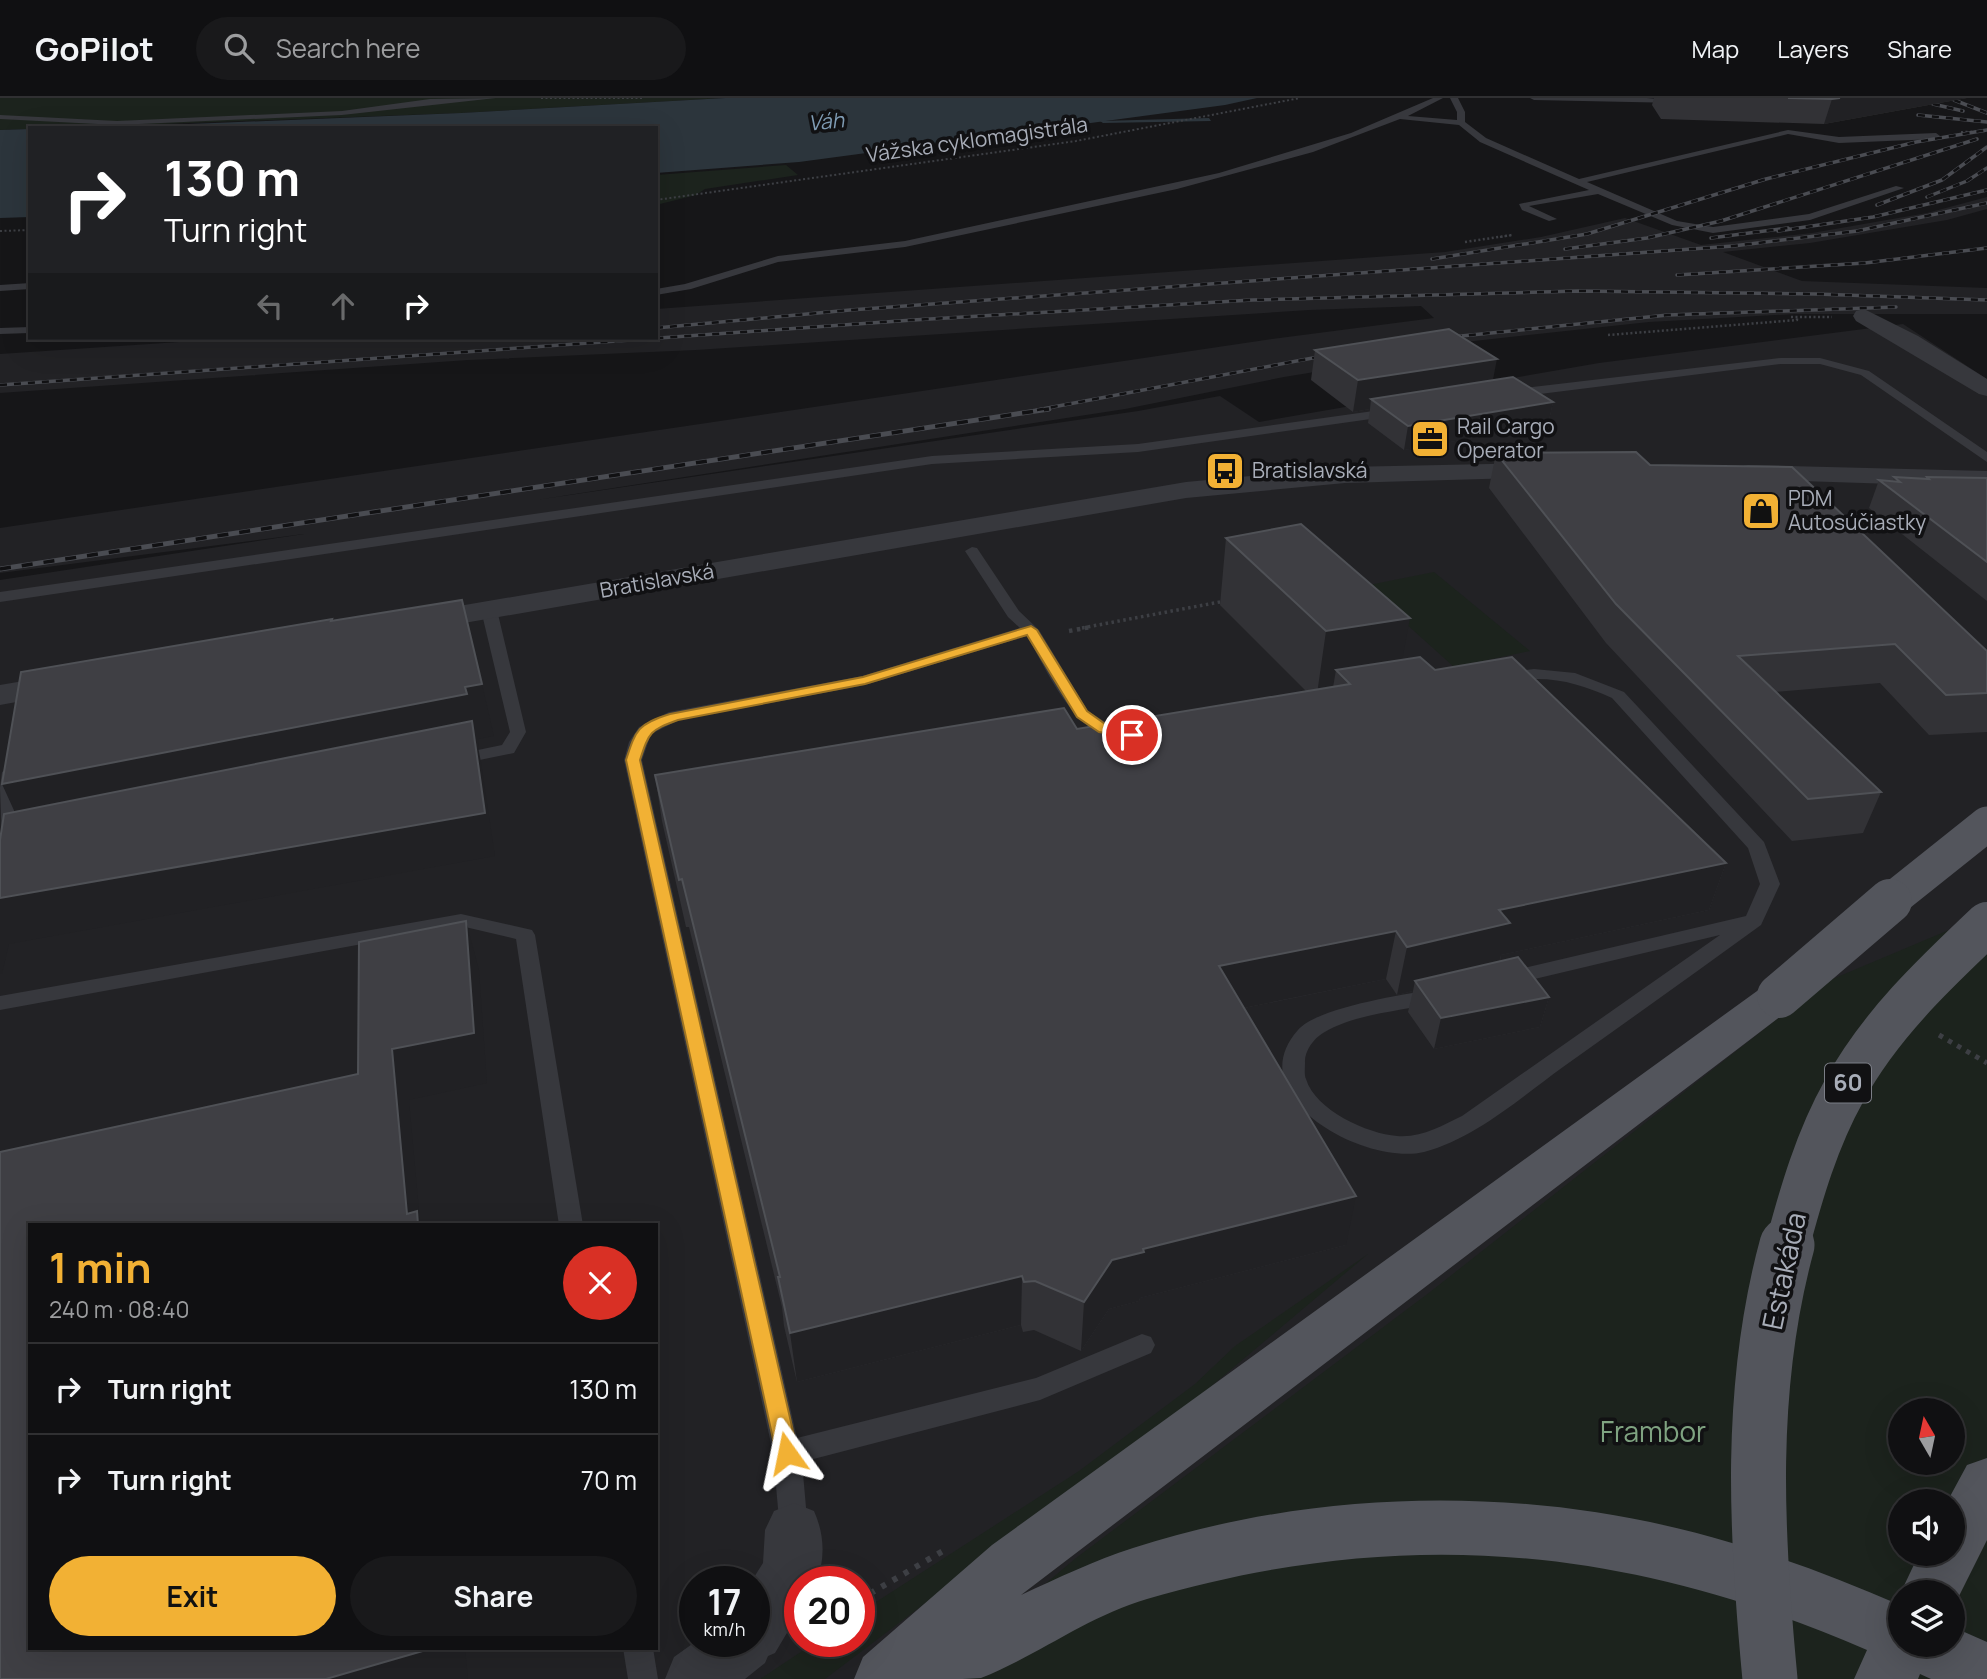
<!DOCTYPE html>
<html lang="en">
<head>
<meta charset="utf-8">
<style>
	:root { --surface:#101012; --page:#19191b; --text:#f1f3f6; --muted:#9c9d9f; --line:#303032; --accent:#f2b134 }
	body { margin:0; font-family:Manrope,sans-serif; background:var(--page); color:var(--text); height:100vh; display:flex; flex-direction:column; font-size:26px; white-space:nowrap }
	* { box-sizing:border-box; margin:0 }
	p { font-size:23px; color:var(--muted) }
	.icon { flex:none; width:38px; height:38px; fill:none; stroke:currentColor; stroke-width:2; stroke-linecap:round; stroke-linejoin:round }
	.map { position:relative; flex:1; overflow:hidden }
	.sheet { position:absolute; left:28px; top:1125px; width:630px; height:427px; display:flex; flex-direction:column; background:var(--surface); border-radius:0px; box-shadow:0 7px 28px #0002,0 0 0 2px var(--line) }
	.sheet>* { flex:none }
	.top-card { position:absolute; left:28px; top:28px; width:630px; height:214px; border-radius:0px; box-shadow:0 7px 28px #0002,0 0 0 2px var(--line); background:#202124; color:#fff; overflow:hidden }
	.needle { width:46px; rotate:351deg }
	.controls { position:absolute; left:1888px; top:1300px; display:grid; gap:14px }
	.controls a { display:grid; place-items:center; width:77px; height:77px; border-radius:50%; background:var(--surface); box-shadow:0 7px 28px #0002,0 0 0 2px var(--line); font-size:35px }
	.speed { position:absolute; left:679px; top:1468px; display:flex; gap:14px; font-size:35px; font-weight:700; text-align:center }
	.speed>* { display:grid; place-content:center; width:91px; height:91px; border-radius:50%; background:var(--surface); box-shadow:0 7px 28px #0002,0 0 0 2px var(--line); line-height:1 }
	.speed small { font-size:18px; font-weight:400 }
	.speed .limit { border:10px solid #d22; background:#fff; color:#111 }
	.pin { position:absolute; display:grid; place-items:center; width:60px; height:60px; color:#fff; margin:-30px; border:4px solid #fff; border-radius:50%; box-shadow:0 2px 7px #0007 }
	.me { position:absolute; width:77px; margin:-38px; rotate:348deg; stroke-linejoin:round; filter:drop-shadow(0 0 5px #0008) }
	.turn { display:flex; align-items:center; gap:24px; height:147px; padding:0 21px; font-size:32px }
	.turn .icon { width:91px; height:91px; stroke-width:2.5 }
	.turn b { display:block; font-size:49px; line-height:60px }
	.lanes { display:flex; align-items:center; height:66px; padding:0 21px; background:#0003; justify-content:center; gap:35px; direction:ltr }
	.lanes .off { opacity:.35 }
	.round { display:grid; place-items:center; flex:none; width:74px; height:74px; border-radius:37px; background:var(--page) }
	.overview { display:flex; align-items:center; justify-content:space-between; height:119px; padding:0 21px }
	h1 { font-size:42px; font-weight:700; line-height:52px; color:var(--accent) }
	.action { display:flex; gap:14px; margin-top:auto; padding:14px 21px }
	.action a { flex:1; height:80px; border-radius:42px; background:var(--accent); color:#111; font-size:28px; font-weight:700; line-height:80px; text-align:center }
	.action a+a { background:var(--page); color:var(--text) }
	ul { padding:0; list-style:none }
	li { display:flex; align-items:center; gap:21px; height:91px; padding:0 21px; border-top:2px solid var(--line) }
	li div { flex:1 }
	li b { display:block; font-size:26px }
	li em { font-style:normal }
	header { display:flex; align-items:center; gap:42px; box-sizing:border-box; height:98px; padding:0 35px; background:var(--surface); border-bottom:2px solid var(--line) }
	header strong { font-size:33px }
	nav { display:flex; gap:38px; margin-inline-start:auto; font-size:24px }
	.search { width:490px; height:63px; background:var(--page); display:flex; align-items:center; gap:18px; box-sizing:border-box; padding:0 24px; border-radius:38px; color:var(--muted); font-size:26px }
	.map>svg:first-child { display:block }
	.built { fill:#222225; fill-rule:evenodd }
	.green { fill:#1c231d; fill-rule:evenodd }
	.water { fill:#2c353c }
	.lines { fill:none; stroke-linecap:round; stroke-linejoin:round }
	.stream { fill:#2c353c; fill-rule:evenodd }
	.path-far5 { stroke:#3d3f44; stroke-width:2; stroke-dasharray:2 2.5; stroke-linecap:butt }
	.path-far4 { stroke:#3d3f44; stroke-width:2.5; stroke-dasharray:2 2.5; stroke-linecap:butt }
	.path-far3 { stroke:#3d3f44; stroke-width:3.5; stroke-dasharray:2.5 3.5; stroke-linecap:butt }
	.path-far2 { stroke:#3d3f44; stroke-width:4.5; stroke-dasharray:3.5 4.5; stroke-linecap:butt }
	.path-far1 { stroke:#3d3f44; stroke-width:5; stroke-dasharray:4.5 6; stroke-linecap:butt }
	.path { stroke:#3d3f44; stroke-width:6; stroke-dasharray:5 8; stroke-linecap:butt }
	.service { fill:#37383d; fill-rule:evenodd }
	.minor { fill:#37383d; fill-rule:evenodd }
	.primary { fill:#53555c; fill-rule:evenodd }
	.rail-far1-casing { stroke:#4a4c52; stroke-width:3.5 }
	.rail-casing { stroke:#4a4c52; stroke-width:5 }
	.rail-far1 { stroke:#111113; stroke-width:2.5; stroke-dasharray:7; stroke-linecap:butt }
	.rail { stroke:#111113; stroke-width:3.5; stroke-dasharray:11; stroke-linecap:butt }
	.primary-bridge-far2 { stroke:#53555c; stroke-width:35 }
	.primary-bridge-far1 { stroke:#53555c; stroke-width:44 }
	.primary-bridge { stroke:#53555c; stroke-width:55 }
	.wall { fill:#323236 }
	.shaded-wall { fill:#212124 }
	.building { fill:#3f3f44; stroke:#4f5156; stroke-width:2 }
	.route { fill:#f2b134; stroke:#9d7322; stroke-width:2 }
	.labels { text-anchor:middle; stroke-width:7; stroke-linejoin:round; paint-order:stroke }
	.far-water-label { font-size:21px; font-style:italic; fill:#7f9bb3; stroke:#111113 }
	.far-street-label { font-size:21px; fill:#a8adb8; stroke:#111113 }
	.far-poi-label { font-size:21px; fill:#a8adb8; stroke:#111113; text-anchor:start }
	.shield { fill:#111113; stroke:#7b7e86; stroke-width:2 }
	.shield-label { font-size:23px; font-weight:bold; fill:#a8adb8 }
	.near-street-label { font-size:28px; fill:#a8adb8; stroke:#111113 }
	.near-park-label { font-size:28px; fill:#7fa381; stroke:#111113 }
</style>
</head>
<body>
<header>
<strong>GoPilot</strong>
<div class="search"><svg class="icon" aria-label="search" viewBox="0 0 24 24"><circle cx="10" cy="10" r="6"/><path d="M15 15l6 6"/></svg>Search here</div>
<nav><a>Map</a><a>Layers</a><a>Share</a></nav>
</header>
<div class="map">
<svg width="1987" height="1581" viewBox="0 0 1987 1581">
	<rect width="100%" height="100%" fill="#161618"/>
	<path class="built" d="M1987,99V111L1947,122L1810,145L1723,154L1802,183L1987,190V216H1795L1649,224L1465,244L1413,258L1284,279L1125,311L536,402L1138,313L1220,298L1259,324L1599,265L1903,226L1987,281V1581H0V482L304,436L0,475V430L1272,241L1434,220L1421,208L1309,212L696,252L468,262L0,295V256L239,240H656V211L1445,154L1541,139L1625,120L1701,147L1812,135L1927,115ZM30,1127H656V1550H30ZM1900,1312H1953V1365H1900ZM1900,1404H1953V1456H1900ZM695,1484H754V1544H695ZM800,1484H859V1544H800ZM1900,1494H1953V1547H1900Z"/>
	<path class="green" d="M0,0H725L461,15L0,32Z
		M786,67L798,77L705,91L696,97L656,107V77Z
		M1434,474L1530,553L1454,569L1364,488Z
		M1987,816V1581H932L1076,1460L1430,1194L1823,885ZM1900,1312H1953V1365H1900ZM1900,1404H1953V1456H1900ZM1900,1494H1953V1547H1900Z
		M1368,1156L1202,1296L825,1581H760L816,1544H859V1515L1079,1373L1195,1286L1235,1248Z"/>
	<path class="water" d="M725,0H1257L1225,7L799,64L656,75V30H93L461,15Z
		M30,31V119L0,120V32Z"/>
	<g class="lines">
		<path class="stream" d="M1209,20L1211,23L1103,25L1100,23Z"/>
		<path class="path-far5" d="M541,0H642
			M1961,34L1987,33
			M656,102L1076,43L1300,0
			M0,133L30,132
			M1500,139L1513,137"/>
		<path class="path-far4" d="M1465,144L1512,137
			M1791,219H1832
			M1608,237L1797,222V219"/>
		<path class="path-far3" d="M1082,530L1225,503"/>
		<path class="path-far2" d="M1069,533L1091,529"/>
		<path class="path-far1" d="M1939,937L1987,965"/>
		<path class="path" d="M859,1502L943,1453"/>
		<path class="service" d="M496,0L342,17L117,27L0,21V17L117,23L342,13L430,1Z
			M1433,0H1443L1408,18L1457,22V14L1450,0H1458L1465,14V24L1486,40L1579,81L1788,32L1839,39L1936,35L1940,38L1936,41L1839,45L1788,36L1587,84L1677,123L1713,129L1809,116L1896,88L1904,90L1810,122L1713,135L1672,127L1598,96L1529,108L1557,121L1549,123L1522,112L1519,106L1589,92L1480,44L1459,27L1400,21L1313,54L1177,91L905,149L778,164L691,191L656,197V191L685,186L778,158L905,143L1219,75L1351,35Z
			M1530,0H1647L1683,3L1679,5L1534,2Z
			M30,185V191L0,193V187Z
			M30,229V235L0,236V230Z
			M1781,260H1820L1869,273L1987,354V364L1861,277L1820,266H1781L1508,300L1502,296L1508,292Z
			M1395,310L1399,311V317L1138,354L932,366L0,504V494L932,358L1138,346Z
			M972,449L977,450L1019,513L1039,532L1088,613L1110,627L1126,631L1128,635L1126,639C1080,650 1046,570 1027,538L865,587L679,622L651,636L642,662L797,1340L1036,1280L1142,1236L1151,1239L1155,1247L1151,1255L1040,1302L802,1364L808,1432L804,1441L794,1445L784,1441L780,1432L773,1355L624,662L629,644L639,629L669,614L862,578L1020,530L1008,519L965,453Z
			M489,507L497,512L526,634L514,655L455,667L449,666L446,662L449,658L502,647L510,634L481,512Z
			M1534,571L1575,575L1624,594L1764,744L1780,786L1761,827C1695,875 1629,922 1563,969C1520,1000 1476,1040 1424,1054C1365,1068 1238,999 1298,932C1318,909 1403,897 1434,891L1441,893L1444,898L1441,903C1403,914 1358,914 1323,935C1313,941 1304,954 1305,965C1305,970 1304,977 1306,981C1315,1012 1368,1036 1397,1038C1422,1040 1441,1028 1462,1018L1720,837L1505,888L1498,886L1495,881L1498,876L1746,818L1760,786L1748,750L1612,600C1588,589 1564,581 1537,581C1524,581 1503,589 1494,580L1502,575Z
			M11,669L20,674L11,741L2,747L0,690L2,674Z
			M461,816L532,832L535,837L583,1127H559L516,841L461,828L0,912V898Z
			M623,1550H653L658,1581H628Z"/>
		<path class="minor" d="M1864,211L1918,238L1987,281V298L1979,296L1856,223L1853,218L1856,213Z
			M1544,365L1553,367L1557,373L1553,379L1345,385L1186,400L412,534L401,532L397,525L401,518L412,516L1186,384L1345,369Z
			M1748,367L1987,373V389L1739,381L1735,375L1739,369Z
			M70,575L82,578L86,585L82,592L0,607V587Z
			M794,1405L814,1413C824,1435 826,1461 816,1484H800V1513L775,1555L768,1558L765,1565L745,1581H665L674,1559L695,1544H754V1484H751L763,1465L765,1432L774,1413Z"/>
		<path class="primary" d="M1779,884L1794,888L1800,898L1794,908L1021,1497C1058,1480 1095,1462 1133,1450C1325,1388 1540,1387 1732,1445C1790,1462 1845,1483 1900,1507V1547H1953V1529L1987,1544V1581H1931L1920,1576L1918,1581H1854L1867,1552C1626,1447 1401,1427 1147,1501C1088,1518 1037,1558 981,1580C970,1581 955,1581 944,1581C914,1581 884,1581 854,1581L863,1559L992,1447L1764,888Z
			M1987,1360V1442L1953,1510V1494H1901L1919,1456H1953V1404H1947L1967,1367Z"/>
		<defs>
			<path id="rail-far1" d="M1954,2L1987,15
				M1933,6L1963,13
				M1918,17L1987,24
				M1927,99L1967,83L1987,70
				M1877,107L1942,82L1987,49
				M1778,133L1873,119L1987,92
				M1711,140L1788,130
				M1565,151L1647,140L1721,123L1977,41
				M1432,161L1587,136L1766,81L1916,44L1987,32
				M1677,177L1865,165L1987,150
				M656,230L850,212L1733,148L1857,133L1987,105
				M1441,240L1668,217L1896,209
				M0,287L913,222L1252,202L1578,193L1816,196L1987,202
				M1037,312L1334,256"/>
			<path id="rail" d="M0,471L1049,311"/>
		</defs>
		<use href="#rail-far1" class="rail-far1-casing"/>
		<use href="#rail" class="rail-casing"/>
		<use href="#rail-far1" class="rail-far1"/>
		<use href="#rail" class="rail"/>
		<path class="primary-bridge-far2" d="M1888,805L1987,726"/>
		<path class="primary-bridge-far1" d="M1779,898L1890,803
			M1787,1149C1801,1096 1817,1041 1844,993C1879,928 1934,876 1987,826"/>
		<path class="primary-bridge" d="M1770,1581C1756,1435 1748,1290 1787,1147"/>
	</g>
	<path class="wall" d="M1654,0H1967L1824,26L1661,21L1652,7Z
		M1315,252L1493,282L1553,304L1548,327L1404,352L1368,325L1370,311L1353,314L1311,282Z
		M1496,355L1650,367L1987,553V634L1929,637L1880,585L1775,594L1881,694L1863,735L1792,743L1606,545L1489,390Z
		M1894,379L1926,381L1927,379L1987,380V503L1869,410L1879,382L1893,383Z
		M1226,440L1402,561L1435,572L1726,765L1709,812L1501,857L1500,863L1549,899L1540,929L1434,951L1408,914L1413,893L1397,897L1386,881L1244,910L1346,1147L1140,1200L1139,1203L1109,1211L1081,1253L1034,1232L1023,1234L1021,1227L797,1284L784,1228L782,1209L689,829H686L662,723L655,677L1077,631L1306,593L1220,507Z"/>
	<path class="shaded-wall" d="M1840,0H1967L1824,26L1832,1Z
		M1497,261L1491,292L1371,301L1370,311L1353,314L1358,282Z
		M1553,304L1548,327L1404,352L1408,328Z
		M1410,520L1397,590L1350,586L1336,572L1331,601L1316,603L1326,533Z
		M482,586L494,638L478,641L479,649H478L481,664L495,758L9,846L2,876H0V800L27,741L2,686Z
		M1726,765L1709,812L1501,857L1497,873L1415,883L1413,893L1397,897L1407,849L1499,812Z
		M466,823L479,872L487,985L409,1002L420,1123L422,1127H411L407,1116L392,951Z
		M1396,833L1386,881L1214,916L1219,868Z
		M1549,899L1540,929L1434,951L1441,920Z
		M1356,1098L1346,1147L1140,1200L1139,1203L1109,1211L1081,1253L1084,1204L1112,1162L1143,1151Z
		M1022,1178L1021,1227L797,1284L790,1235Z
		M433,1550H465L468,1581H326Z"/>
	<path class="building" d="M1788,0H1840L1832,1Z
		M1449,231L1497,261L1358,282L1315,252Z
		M1513,279L1553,304L1408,328L1371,301Z
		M1636,354L1650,367L1792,369L1987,553V595L1946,597L1895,546L1738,558L1881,694L1808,701L1616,506L1496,355Z
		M1894,379L1929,381L1927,379L1987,380V464L1879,382L1900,384Z
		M1301,426L1410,520L1326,533L1226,440Z
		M462,502L482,586L465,589L467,596L2,686L21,574L332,521L331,523Z
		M1420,559L1435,572L1512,559L1726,765L1499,812L1510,825L1407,849L1396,833L1219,868L1356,1098L1143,1151L1144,1154L1112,1162L1084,1204L1035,1183L1024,1184L1022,1178L790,1235L778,1179H780L682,781L679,782L655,677L1064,610L1077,631L1350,586L1336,572Z
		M472,623L485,715L0,800V742L4,716Z
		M466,823L474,935L392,951L407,1116L417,1113L418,1127H30V1550H433L326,1581H0V1054L358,976L359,844Z
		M1518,859L1549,899L1441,920L1415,883Z"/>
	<path class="route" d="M1031,528L1037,532L1087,613L1108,628L1137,634V640L1099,634L1077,619L1027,537L865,586L678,622C650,632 649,634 640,662L798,1355L795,1362L787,1365L779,1362L776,1355L626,662C636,631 638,626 670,616L863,579Z"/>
	<defs>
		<symbol id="office-square" viewBox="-11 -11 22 22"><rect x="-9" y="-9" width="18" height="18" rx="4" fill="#f2b134" stroke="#111113"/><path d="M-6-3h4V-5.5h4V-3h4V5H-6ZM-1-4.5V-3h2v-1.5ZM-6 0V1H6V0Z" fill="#111"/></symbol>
		<symbol id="bus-square" viewBox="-11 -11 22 22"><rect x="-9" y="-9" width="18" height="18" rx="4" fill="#f2b134" stroke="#111113"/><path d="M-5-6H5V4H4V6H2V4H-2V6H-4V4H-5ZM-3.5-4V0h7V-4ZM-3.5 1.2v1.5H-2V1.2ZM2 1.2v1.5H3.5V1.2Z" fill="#111"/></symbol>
		<symbol id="shop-square" viewBox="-11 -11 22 22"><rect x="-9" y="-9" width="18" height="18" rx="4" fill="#f2b134" stroke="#111113"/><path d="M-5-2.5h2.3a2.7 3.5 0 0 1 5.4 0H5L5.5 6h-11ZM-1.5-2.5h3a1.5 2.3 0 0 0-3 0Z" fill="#111"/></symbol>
	</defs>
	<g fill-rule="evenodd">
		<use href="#office-square" x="1408" y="319" width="44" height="44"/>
		<use href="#bus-square" x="1203" y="351" width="44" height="44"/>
		<use href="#shop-square" x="1739" y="391" width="44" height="44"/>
	</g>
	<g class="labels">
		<g class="far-water-label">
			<text transform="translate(826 24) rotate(-6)" y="7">Váh</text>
		</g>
		<g class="far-street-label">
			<text transform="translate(977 42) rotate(-8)" y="7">Vážska cyklomagistrála</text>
			<text transform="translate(657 483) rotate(-10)" y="7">Bratislavská</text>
		</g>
		<g class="far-poi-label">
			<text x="1457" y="336">Rail Cargo<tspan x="1457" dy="24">Operator</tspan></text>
			<text x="1252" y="380">Bratislavská</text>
			<text x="1788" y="408">PDM<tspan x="1788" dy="24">Autosúčiastky</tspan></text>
		</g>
		<rect class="shield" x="1825" y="965.5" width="46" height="39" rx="5"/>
		<g class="shield-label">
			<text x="1848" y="993">60</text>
		</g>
		<g class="near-street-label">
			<text transform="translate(1784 1173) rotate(-78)" y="10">Estakáda</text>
		</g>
		<g class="near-park-label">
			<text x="1653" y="1344">Frambor</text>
		</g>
	</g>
</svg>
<div class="controls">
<a><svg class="needle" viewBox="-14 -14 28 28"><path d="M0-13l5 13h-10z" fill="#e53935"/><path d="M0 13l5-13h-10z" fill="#9c9d9f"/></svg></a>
<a><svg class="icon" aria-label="sound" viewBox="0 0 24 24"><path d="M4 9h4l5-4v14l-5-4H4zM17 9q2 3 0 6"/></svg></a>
<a><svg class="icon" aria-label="layers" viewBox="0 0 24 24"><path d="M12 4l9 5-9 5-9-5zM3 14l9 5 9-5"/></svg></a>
</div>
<div class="speed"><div>17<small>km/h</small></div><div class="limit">20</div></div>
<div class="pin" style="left:1132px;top:637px;background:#d93025"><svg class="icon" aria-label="arrive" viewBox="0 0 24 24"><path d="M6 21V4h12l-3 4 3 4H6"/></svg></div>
<svg class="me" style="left:787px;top:1355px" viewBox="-20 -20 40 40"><path d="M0-17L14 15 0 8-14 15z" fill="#f2b134" stroke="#fff" stroke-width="4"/></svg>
<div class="top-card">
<div class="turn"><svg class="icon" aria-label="right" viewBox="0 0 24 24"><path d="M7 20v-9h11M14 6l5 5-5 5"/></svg><div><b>130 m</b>Turn right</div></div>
<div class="lanes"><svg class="icon off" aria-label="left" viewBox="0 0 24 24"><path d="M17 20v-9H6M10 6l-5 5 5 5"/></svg><svg class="icon off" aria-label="ahead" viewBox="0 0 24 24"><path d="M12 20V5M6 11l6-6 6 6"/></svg><svg class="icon" aria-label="right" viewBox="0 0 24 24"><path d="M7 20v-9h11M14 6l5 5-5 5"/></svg></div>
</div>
<section class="sheet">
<div class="overview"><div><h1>1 min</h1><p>240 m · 08:40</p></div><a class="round" style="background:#d93025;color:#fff"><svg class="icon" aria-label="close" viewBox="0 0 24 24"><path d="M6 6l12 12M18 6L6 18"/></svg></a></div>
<ul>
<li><svg class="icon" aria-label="right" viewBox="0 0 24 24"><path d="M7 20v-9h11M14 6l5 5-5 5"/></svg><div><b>Turn right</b></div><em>130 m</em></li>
<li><svg class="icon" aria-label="right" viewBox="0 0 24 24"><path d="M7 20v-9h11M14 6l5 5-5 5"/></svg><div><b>Turn right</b></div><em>70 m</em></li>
</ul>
<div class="action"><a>Exit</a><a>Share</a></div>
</section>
</div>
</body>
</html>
